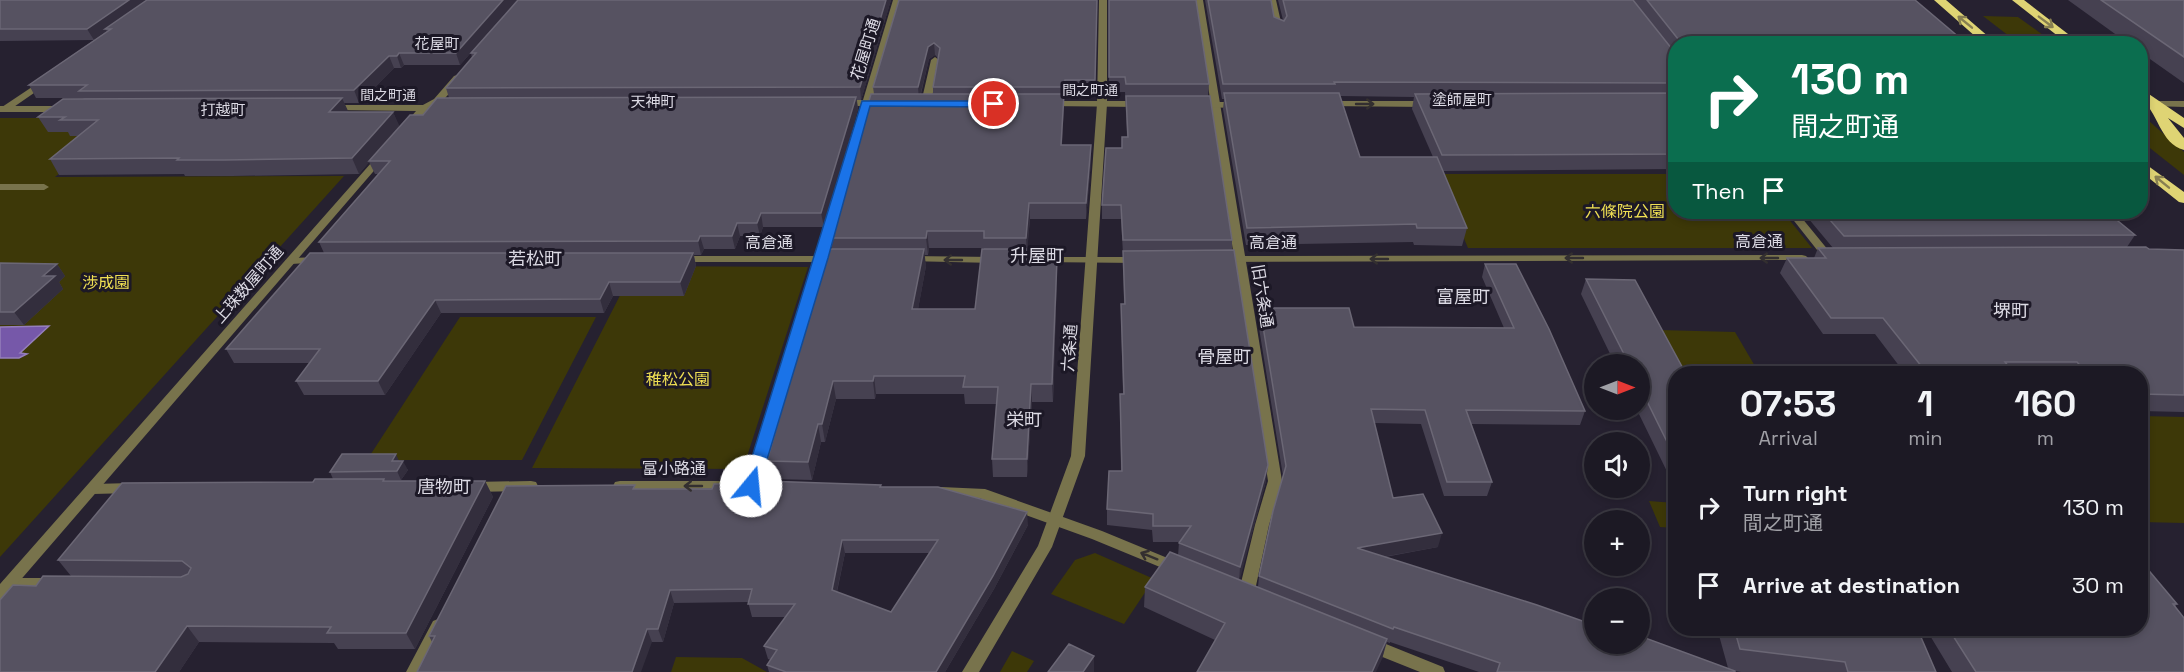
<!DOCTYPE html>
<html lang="en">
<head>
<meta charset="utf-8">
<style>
	:root { --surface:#1c1924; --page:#25222c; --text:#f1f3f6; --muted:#a0a0a6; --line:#3a3841 }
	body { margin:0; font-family:"Space Grotesk","Noto Sans JP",sans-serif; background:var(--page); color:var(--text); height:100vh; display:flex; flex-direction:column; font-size:22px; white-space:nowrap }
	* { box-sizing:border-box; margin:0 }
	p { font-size:20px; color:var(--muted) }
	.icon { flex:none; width:33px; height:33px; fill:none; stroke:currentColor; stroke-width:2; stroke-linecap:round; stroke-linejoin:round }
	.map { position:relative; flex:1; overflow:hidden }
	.details { position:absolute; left:1668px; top:366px; width:480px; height:270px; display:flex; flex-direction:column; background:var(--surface); border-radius:24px; box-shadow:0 3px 9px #0003,0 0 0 2px var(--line) }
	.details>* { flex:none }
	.guide { position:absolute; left:1668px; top:36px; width:480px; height:183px; border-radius:24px; box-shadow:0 3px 9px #0003,0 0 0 2px var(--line); background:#0b6e4f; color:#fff; overflow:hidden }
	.needle { width:39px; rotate:90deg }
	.controls { position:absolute; left:1584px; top:354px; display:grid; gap:12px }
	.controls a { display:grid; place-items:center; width:66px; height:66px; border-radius:50%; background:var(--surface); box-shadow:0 3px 9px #0003,0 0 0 2px var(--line); font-size:30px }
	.pin { position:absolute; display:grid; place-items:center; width:51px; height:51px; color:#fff; margin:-26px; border:3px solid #fff; border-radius:50%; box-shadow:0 2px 6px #0007 }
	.me { position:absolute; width:66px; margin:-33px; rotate:17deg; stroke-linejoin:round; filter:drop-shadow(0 0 4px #0008) }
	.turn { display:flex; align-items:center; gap:21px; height:126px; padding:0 24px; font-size:27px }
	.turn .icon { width:78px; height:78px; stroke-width:2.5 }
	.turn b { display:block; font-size:42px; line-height:51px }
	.then { display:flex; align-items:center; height:57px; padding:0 24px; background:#0003; gap:12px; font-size:22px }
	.eta { display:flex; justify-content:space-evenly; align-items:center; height:102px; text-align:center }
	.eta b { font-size:36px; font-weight:600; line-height:42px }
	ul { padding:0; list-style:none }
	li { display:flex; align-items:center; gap:18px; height:78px; padding:0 24px }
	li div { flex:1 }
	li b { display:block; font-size:22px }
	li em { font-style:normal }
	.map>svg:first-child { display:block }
	.green { fill:#3d3808 }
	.water { fill:#7658a9; stroke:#957fbb; stroke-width:1.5 }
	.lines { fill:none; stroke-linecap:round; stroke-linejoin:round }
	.service { fill:#78734c; fill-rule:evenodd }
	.minor { fill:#78734c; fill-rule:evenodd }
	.tertiary { fill:#78734c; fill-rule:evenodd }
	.trunk { fill:#dfd474; fill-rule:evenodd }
	.wall { fill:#464151; fill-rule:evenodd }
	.shaded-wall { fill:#332e3d }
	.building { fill:#565261; stroke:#6b6775; stroke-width:1.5; fill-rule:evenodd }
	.oneway { stroke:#877f51 }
	.oneway2 { stroke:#332f30 }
	.route { fill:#1a73e8; stroke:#114b97; stroke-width:1.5 }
	.labels { text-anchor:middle; stroke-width:6; stroke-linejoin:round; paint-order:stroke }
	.far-street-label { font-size:14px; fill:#dcdae4; stroke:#1c1826 }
	.far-neighbourhood-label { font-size:15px; fill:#dcdae4; stroke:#1c1826 }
	.street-label { font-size:16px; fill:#dcdae4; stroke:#1c1826 }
	.park-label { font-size:16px; fill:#efdf53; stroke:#1c1826 }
	.neighbourhood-label { font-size:18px; fill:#dcdae4; stroke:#1c1826 }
</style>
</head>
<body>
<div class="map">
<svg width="2184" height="672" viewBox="0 0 2184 672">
	<rect width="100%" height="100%" fill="#262130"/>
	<path class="green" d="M1983,16L2018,17L2054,43H2018Z
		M2140,113L2184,152V175L2141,141Z
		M0,118H128L55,177L344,176L0,557Z
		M1437,174H1675L1676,212H1783L1812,248H1468Z
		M635,266L808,267L743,469L532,468Z
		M460,317H596L522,460H367Z
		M1659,330L1735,332L1759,373H1681Z
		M2141,416L2184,417V523L2141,522Z
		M1649,501L1675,503V528L1660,527Z
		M1095,553L1154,579L1124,624L1051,594L1075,560Z
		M1012,651L1034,661L1027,672H1000Z
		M676,657L742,658L767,672H671Z"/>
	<path class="water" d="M49,326L20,353L27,354L19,358H0V327Z"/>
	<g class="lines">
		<path class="service" d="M1195,0H1203L1282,481L1269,525L1254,595L1251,599L1246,601L1241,599L1238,595L1255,525L1268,481Z
			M1268,0H1276L1283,31L1282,33L1275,31Z
			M935,57L939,60L931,103L926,106L921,103L931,60Z
			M0,184H44L49,187L44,190H0Z
			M1787,212H1797L1833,256L1835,258L1833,260H1825Z
			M9,578H54L59,580L62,584L59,588L54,590H9L4,588L1,584L4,580Z"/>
		<path class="minor" d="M893,0H901L873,100H882L887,103L882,106H871L828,256H839L845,259L839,262H827L758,486L756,490H746L744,486L815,262H679L673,259L679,256H817L862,106H842L837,103L842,100H863Z
			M457,75L461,78C452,90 438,112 421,110V106L434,99L454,76Z
			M44,79L47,80V84L8,111H2V107Z
			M1049,101H1140L1145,104L1140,107L1046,106L1044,104Z
			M1328,101H1428L1433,104L1428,107L1325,106L1323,104Z
			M2156,101H2184V107L2153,106V102Z
			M1196,102H1239L1244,105L1239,108L1193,107L1191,105Z
			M1802,255L1806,256L1808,258L1806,260L1219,262L1213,259L1219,256Z
			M910,256L995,257L1001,260L995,263L906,261L904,259L906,257Z
			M320,257L324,258L326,260L324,262L291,264L285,261L291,258Z
			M1042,257H1139L1145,260L1139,263L1038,262L1036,260L1038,258Z
			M531,481L536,482L538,486L536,490L531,491L473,492L468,491L466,487L468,483L473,482Z
			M620,481H729L734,482L736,486L734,490L729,491H620L615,490L613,486L615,482Z
			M132,483L137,484L139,488L137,492L132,493L93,494L88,493L86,489L88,485L93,484Z
			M941,487L985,489L1102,531L1182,564L1184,568L1182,572L1177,574L1172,572L1092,539L979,498L936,496L934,492L936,488Z
			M438,619L443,621L446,625L422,672H406L433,621Z
			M1371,638L1443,667L1445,672H1420L1365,650L1363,645L1365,640Z"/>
		<path class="tertiary" d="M1099,0H1107V104L1085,456L1052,547L979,672H962L1038,546L1071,456L1097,104Z
			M333,105H424L429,108L410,129L407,130L402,127L416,111L330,110L328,108Z
			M0,106H63L68,109L63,112H0Z
			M382,153L387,156L385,158L5,598L0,600V584L379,154Z"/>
		<path class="trunk" d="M1934,0H1946L1997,44H1984Z
			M2012,0H2024L2081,44H2068Z
			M2140,88L2184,118V128L2168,118L2184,138V150C2160,144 2158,111 2140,98Z
			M2140,160L2184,192V203L2179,202L2140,171Z"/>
	</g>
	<path class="wall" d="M0,0H517L460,65H404L401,68H394L359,103H344L348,112H393L399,127L423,115L449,98L446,88L472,58L471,53L518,0H891L861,100H857L858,109L824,227H763L760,236H740L735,249H704L701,255H694L696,266L684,296H613L604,313H441L385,395H304L296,381L310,363H234L226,349L324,253L319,242L378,174H375L369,162L359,174L232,176H185L184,174L59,175L50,159L79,136H70L68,132H48L38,117L84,99L83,98H36L29,85L94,40L0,41Z
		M899,0H1097L1095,92H1065L1064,99L1062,145H1091V161L1086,219H1030L1026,259L1057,276L1053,402H1032L1027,477H993L992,459L996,404H965L964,394H876L875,399H836L825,442H821L812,480L772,479L767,461L832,249L830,238L837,215L836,211L874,94L873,87ZM935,55L938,58L933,87V94H921L929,59ZM929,248H984L975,309H918L926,266L924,255H928Z
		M1109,0L1209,84L1208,96L1232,240V250L1266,481L1239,580L1258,587L1259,576L1283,476L1258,322L1260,308L1354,327L1504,328L1482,277L1485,264L1585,411L1580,425L1471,424L1492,482L1487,496H1444L1421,424L1374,423L1393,498L1438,547L1385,557L1594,644L1728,668L1717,628H1917L1936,672H1741L1735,671V672H1479L1390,642V643L1387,642L1382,659L1215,640L1144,607L1145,587L1178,556L1179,542H1153L1152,530L1107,525V509L1121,471L1120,409V394H1123L1121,320V304H1124L1123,254L1121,219H1102V205L1122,148V137H1127L1125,92H1109Z
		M1205,0H1271L1274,17L1283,20L1278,0H1915L1967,44H1676V169L1443,171L1467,228L1462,246L1414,245L1413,242L1246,245L1223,109L1224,99H1222ZM1340,96L1414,97L1412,109L1433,157H1360Z
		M2068,0H2184V83L2140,52V44H2129Z
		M1803,212H2107L2135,235L2127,247L2149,249L2184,250V412L2140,411V374H1834L1836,370L1903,371L1875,334H1823L1780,273L1787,258H1814L1818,248H1833Z
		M0,263L57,264L65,276L59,282L63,289L24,325H0Z
		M1586,279L1676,374V490L1637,410H1640V364H1615L1581,294Z
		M400,461L408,470L401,480H384L385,481H485L493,497L415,649H338L334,643L199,642L179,672H0L36,586L183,577L71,576L58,560L313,482L333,479L330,472Z
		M881,487L1028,525L994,589L945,672H769L767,665L771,660L768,659L764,646L786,617H752L748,602L674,603L663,642H432L429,636L637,489ZM845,553H930L891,612L837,592Z
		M2140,560L2177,604L2175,607L2184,672H1952L1929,634L1932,631L1931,628H2140Z"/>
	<path class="shaded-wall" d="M129,0H152L105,29L107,31L94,40L87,29Z
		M503,0H517L460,65L456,53Z
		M886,0H891L861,100L860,87Z
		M934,43L935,55L929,59L919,100L918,87L928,47Z
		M399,53L404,65L401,68L397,56Z
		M389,56L394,68L359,103L354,90Z
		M1064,94V109L1061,161V145Z
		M856,97L858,109L824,227L821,213Z
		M342,98L349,113L329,112Z
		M393,112L400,127L359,174L352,158Z
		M1091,145V161L1086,219V203Z
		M1029,203L1030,219L1027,254L1026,238Z
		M761,213L763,227L760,236L757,223Z
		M737,223L740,236L735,249L732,236Z
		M927,231L929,248L928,255L926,238Z
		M700,236L704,249L701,255L698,241Z
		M924,249L926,266L915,326L912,309Z
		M693,253L696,266L684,296L680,282Z
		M1057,259V276L1053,402L1052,384Z
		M57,264L65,276L59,282L63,289L24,325L14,312L43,276Z
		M609,282L613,296L604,313L600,299Z
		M435,300L441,313L385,395L378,381Z
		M874,376L876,394L875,399L873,381Z
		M833,381L836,399L825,442L822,424Z
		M1031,384L1032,402L1027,477V459Z
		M818,424L821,442L812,480L808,462Z
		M396,454L400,463L392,461Z
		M403,461L408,470L401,480L397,471Z
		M1268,465L1266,481L1239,583L1240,567Z
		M485,481L493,497L415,649L406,633Z
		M1027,512L1028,525L994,589L945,672H936Z
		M1442,533L1438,547L1354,562L1357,548Z
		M842,540L845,553L834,604L832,590Z
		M670,590L674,603L663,642L658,629Z
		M187,626L199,642L179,672H155Z
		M647,629L652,642L641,672H632Z
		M1387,639L1382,659L1376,672H1372Z
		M1094,656V672H1083Z"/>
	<path class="building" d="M0,0H129L87,29H0Z
		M147,0H503L456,53H399L397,56H389L354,90L79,91L87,85H29L111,29H105Z
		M518,0H886L860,87L446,88L476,53H471Z
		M899,0H1097L1095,80H1065L1064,87H933L940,48L934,43L928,47L918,87H873Z
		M1109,0H1196L1209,84H1126L1125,77H1109Z
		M1208,0H1271L1274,17L1284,21L1287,16L1283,0H1633L1676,54V83L1334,82L1335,84H1223Z
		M1647,0H1915L1967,44H1682Z
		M2101,0H2184V57Z
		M1224,93H1339L1360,157H1437L1467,228H1417L1416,224L1247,228Z
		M1676,93V154L1442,155L1415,94Z
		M871,94H1064L1061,145H1091L1086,203H1029L1026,238H984V231H927L926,238H830L838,211H836Z
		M1126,96H1210L1232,240H1123L1121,205H1102L1106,148H1122V137H1128Z
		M856,97L821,213H761L757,223H737L732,236H700L698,241L319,242L390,161H369L410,115H423L437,98Z
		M342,98L329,112H393L352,158L224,160H177L179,158L50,159L98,120H60L65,117H38L63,99Z
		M1823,212H2107L2135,235L1844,236Z
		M2146,247L2149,249L2184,250V395L2140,394V374H2088L2077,362H2005L2015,374H1838L1836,370L1926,372L1883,318H1831L1787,258H1826L1818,248Z
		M827,249H924L912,309H975L982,249H1026L1025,259H1057L1052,384H1031L1027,459H992L998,387H963L965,376H874L873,381H833L822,424H818L808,462L767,461Z
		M1234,250L1268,465L1240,567L1179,543L1191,526H1153V514L1107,509L1109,471H1122L1120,394H1124L1121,304H1125L1123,251Z
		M310,253H693L680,282H609L600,299L435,300L378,381H296L320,349H226Z
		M0,263L57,264L43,276H55L14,312H0Z
		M1485,264H1516L1549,329L1585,411L1466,410L1492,482H1447L1425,410L1371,409L1393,498L1423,494L1442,533L1357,548L1537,605L1594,625V644H1640V636L1735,671V672H1497L1500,663L1394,627L1393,629L1259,576L1273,511L1286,466L1260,308H1349L1354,327L1514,328Z
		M1586,279L1635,280L1686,374H1676V460L1640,387V364H1629Z
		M342,454H396L392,461H403L397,471L330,472Z
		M315,479H384L383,481H485L406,633H327L331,627L187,626L155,672H0V600L13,585L36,586L43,576L181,577L188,574L191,568L182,561L58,560L122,483L313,482Z
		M764,481L881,485L880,487H938L1027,512L993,576L936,672H786L767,665L777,650L764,646L795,604H748L752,589L670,590L658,629H647L632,672H417L435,636H429L506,486L635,485L633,489H712L714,484H764ZM842,540H938L891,612L832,590Z
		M1170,552L1387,639L1372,672H1197L1225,623L1145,587Z
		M2140,560L2177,604H2173L2184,618V672H1976L1948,628H2140Z
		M1734,628H1917L1936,672H1848L1845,662L1740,649Z
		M1069,644L1094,656L1083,672H1048Z"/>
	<defs><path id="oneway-shaft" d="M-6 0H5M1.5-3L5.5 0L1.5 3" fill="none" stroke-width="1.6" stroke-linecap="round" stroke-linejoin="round" transform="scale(1.5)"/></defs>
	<g class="oneway">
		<use href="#oneway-shaft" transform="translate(1965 22) rotate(-141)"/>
		<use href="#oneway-shaft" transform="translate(2046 22) rotate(37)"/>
		<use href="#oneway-shaft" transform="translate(2162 182) rotate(-141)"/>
	</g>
	<g class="oneway2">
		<use href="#oneway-shaft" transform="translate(1365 104)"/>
		<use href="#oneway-shaft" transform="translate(1574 258) rotate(180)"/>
		<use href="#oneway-shaft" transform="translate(1769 258) rotate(180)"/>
		<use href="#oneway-shaft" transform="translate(1379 259) rotate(180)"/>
		<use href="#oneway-shaft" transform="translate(953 260) rotate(-180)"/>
		<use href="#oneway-shaft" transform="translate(693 486) rotate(180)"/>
		<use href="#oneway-shaft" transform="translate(1149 556) rotate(-158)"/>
	</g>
	<path class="route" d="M862,101H994L999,104L994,107L870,106L828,258L759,486L757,490H746L743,486Z"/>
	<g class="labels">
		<g class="far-street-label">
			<text x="1090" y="95">間之町通</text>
			<text x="388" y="100">間之町通</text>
		</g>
		<g class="far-neighbourhood-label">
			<text x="437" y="49">花屋町</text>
			<text x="1462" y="105">塗師屋町</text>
			<text x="653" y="107">天神町</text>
			<text x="223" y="115">打越町</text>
		</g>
		<g class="street-label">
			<text transform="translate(865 49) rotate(-73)" y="6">花屋町通</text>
			<text x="1759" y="247">高倉通</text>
			<text x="769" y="248">高倉通</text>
			<text x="1273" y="248">高倉通</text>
			<text transform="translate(248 284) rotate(-49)" y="6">上珠数屋町通</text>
			<text transform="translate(1263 296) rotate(81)" y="6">旧六条通</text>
			<text transform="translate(1069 348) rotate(-86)" y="6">六条通</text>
			<text x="674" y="474">富小路通</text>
		</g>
		<g class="park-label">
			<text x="1625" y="217">六條院公園</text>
			<text x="106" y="288">渉成園</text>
			<text x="678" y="385">稚松公園</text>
		</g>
		<g class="neighbourhood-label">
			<text x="1037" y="262">升屋町</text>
			<text x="535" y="265">若松町</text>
			<text x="1463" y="303">富屋町</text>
			<text x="2011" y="317">堺町</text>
			<text x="1224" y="363">骨屋町</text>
			<text x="1024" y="426">栄町</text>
			<text x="444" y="493">唐物町</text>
		</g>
	</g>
</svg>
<div class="controls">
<a><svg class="needle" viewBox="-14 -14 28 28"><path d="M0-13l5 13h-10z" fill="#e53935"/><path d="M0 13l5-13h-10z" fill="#a0a0a6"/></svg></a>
<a><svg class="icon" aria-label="sound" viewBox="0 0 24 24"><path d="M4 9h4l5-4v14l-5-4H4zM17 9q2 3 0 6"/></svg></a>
<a>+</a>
<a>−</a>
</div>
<div class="pin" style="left:994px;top:104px;background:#d93025"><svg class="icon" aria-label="arrive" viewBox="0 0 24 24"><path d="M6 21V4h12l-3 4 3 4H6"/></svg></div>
<svg class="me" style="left:751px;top:486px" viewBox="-20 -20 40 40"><circle r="19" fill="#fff"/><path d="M0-13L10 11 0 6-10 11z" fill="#1a73e8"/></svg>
<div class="guide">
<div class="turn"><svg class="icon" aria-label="right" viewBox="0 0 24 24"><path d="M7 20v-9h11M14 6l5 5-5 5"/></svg><div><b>130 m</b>間之町通</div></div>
<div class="then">Then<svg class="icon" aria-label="arrive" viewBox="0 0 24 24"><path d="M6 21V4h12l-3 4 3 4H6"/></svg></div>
</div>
<section class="details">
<div class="eta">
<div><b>07:53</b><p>Arrival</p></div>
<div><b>1</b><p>min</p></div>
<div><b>160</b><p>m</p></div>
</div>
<ul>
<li><svg class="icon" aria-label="right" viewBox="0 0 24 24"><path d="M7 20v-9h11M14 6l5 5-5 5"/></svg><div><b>Turn right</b><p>間之町通</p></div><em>130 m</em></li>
<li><svg class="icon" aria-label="arrive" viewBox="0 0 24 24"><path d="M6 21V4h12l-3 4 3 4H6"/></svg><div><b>Arrive at destination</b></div><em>30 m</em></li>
</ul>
</section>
</div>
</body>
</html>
